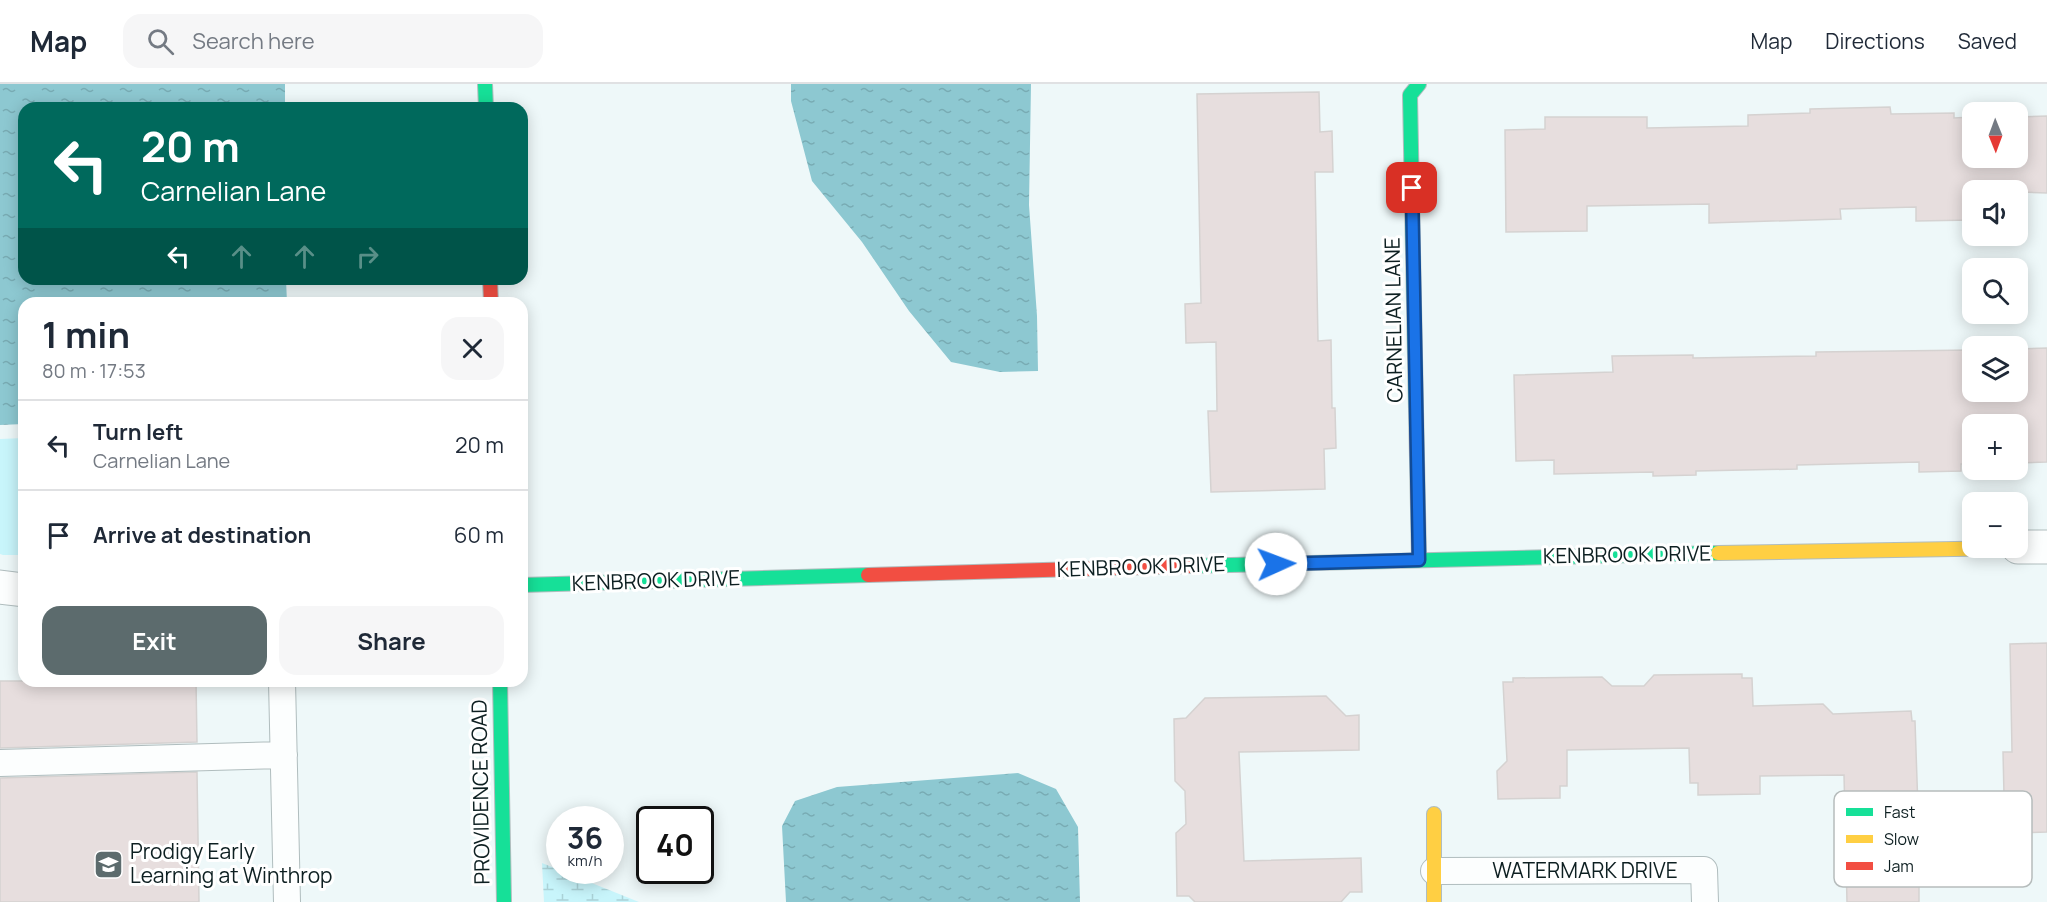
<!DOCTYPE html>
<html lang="en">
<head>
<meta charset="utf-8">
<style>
	:root { --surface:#fff; --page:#f6f6f7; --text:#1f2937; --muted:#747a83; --line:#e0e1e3; --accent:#5c6b6d }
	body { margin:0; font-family:Manrope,sans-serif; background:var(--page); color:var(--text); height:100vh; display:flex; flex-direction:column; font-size:22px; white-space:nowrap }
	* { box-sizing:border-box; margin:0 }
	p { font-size:20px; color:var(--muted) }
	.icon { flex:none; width:33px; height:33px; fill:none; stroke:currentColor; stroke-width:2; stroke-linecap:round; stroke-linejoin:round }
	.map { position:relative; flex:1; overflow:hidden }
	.drawer { position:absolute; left:18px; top:213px; width:510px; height:390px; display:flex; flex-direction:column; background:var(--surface); border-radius:18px; box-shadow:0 3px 15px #0003 }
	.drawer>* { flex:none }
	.hud { position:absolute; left:18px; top:18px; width:510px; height:183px; border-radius:18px; box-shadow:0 3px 15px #0003; background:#00695c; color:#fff; overflow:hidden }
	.needle { width:39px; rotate:179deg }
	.fabs { position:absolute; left:1962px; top:18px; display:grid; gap:12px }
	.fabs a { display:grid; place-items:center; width:66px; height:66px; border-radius:12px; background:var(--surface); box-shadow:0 3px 15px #0003; font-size:30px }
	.speed { position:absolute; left:546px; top:722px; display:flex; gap:12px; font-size:30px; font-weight:700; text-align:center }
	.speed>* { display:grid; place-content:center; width:78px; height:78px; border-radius:50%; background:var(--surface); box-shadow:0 3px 15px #0003; line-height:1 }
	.speed small { font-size:15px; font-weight:400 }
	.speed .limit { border:3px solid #111; border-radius:9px; background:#fff; color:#111 }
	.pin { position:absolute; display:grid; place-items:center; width:51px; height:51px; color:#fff; margin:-26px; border-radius:12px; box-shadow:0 3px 9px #0006 }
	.me { position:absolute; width:66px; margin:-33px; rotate:88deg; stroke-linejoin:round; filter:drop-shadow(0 0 4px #0008) }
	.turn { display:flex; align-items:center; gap:21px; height:126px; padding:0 24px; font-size:27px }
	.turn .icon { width:78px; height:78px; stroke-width:2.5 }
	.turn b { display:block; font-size:42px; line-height:51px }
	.lanes { display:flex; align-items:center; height:57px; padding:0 24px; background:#0003; justify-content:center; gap:30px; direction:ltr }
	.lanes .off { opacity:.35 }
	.round { display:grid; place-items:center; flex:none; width:63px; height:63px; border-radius:18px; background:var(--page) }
	.head { display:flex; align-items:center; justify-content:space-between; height:102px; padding:0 24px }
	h1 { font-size:36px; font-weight:700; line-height:45px }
	.button { display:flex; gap:12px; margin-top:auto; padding:12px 24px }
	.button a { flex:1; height:69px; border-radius:18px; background:var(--accent); color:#fff; font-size:24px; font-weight:700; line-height:69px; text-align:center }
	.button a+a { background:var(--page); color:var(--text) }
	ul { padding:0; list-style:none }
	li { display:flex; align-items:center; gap:18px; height:90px; padding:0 24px; border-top:2px solid var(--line) }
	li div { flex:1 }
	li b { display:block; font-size:22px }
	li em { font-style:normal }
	header { display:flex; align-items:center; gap:36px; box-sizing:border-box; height:84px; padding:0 30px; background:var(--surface); border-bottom:2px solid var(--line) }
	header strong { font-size:28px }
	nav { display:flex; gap:33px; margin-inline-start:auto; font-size:21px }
	.search { width:420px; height:54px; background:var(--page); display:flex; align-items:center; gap:15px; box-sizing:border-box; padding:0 21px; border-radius:18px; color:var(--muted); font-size:22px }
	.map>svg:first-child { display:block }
	.green { fill:#c8f5fb }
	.wetland { fill:url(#wetland-marsh) }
	.water { fill:url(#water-ripples) }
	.building { fill:#e7dede; stroke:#d5d2d1; stroke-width:1.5 }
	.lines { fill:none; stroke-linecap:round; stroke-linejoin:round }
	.lane-casing { stroke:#b0bdbe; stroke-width:28 }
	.street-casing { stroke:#b0bdbe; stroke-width:35 }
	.fast-casing { stroke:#b0bdbe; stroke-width:16 }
	.slow-casing { stroke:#b0bdbe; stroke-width:16 }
	.jam-casing { stroke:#b0bdbe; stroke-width:16 }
	.lane { stroke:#fcfefe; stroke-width:26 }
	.street { stroke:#fcfefe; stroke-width:33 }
	.fast { stroke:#16e098; stroke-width:14 }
	.slow { stroke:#ffcf43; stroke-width:14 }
	.jam { stroke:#f24e42; stroke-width:14 }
	.route-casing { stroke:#114b97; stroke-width:15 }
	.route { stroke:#1a73e8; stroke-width:10 }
	.labels { text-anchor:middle; stroke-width:6; stroke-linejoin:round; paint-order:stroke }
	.street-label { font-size:21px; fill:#0d1f21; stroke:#fff }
	.poi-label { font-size:21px; fill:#0d1f21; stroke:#fff; text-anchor:start }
	.key { fill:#fff; stroke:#b6bcbc; stroke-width:1.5 }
	.key-label { font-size:16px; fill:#0d1f21 }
</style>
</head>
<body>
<header>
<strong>Map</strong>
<div class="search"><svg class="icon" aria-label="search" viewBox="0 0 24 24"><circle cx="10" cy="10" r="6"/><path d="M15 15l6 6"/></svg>Search here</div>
<nav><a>Map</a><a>Directions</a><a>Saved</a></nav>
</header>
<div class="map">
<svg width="2047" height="818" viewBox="0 0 2047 818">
	<defs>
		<pattern id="wetland-marsh" width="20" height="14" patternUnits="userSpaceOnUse" patternTransform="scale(1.5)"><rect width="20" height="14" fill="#c8f5fb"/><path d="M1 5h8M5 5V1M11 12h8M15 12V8" fill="none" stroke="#abd2d7"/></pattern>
		<pattern id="water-ripples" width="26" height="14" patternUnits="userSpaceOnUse" patternTransform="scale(1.5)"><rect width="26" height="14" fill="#8dc8d1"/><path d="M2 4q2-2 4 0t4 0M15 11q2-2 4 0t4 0" fill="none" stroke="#78abb3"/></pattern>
	</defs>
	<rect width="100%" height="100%" fill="#eef8f9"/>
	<path class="green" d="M24,354V471H3L0,470V355Z"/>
	<path class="wetland" d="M542,779L639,818H544Z"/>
	<path class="water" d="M0,0H285V24H24V195H286L287,219H24V340L0,341Z
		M791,0H1031L1029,121L1037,232L1038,287L1000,288L951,278L909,227L862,158L812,97L791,17Z
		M1018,689L1056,705L1078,743L1080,818H786L782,742L795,717L837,703Z"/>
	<path class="building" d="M1319,8L1320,48L1332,47L1333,88H1315L1318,257L1331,256L1332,324H1335L1336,364L1324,365L1325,405L1211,408L1208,327H1217L1216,258L1186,259L1185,220L1201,219L1197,10Z
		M1890,23L1891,30L1954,29V34L1972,33V74H2018V33L2047,32V109L1972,106V136L1916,137V123L1840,125L1841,135L1709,139V120L1587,122V147L1506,148L1505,46L1545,45V33H1647V44L1748,42V31L1810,29V25Z
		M2047,264V378L2018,379V340H1972V380H1961V387L1919,388V378L1797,381V385L1696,387V391L1653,392V388L1554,390V376L1516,377L1514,291L1613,288L1612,272L1693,271V274L1816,272V268L1972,266V308H2018V265Z
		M2047,559V748L2013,749L2012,711H2004L2003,668H2012L2010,560Z
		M1742,590V594H1752L1753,622L1823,620L1833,630L1911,627L1912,637H1915L1918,725L1907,736L1908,768L1919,777V818H1847L1844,691L1760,692V710L1698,711V699H1690L1689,664L1567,666V702H1560V714L1498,715L1497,687L1507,677L1503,598H1513V594L1602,593L1612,602H1644L1654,591Z
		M0,597H196L197,658L0,664Z
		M1326,612L1346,632L1359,631V666L1239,668L1244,777L1361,774L1362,808H1350L1341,818H1195L1189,812H1177L1176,749L1186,740L1185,707L1175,697L1174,635L1186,634L1205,614Z
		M197,688L199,818H0V694Z"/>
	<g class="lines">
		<defs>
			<path id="lane" d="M282,597L287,818
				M0,679L284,671
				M1434,787L1704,786L1705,818"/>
			<path id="street" d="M2018,463H2047
				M0,503L24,506"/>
			<path id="fast" d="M485,0L486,24
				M1416,325L1410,11L1419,0
				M1189,482L1718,469
				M522,501L868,491
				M500,597L504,818"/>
			<path id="slow" d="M1718,469L2013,464
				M1434,730V818"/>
			<path id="jam" d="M490,195L491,219
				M1416,325L1419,475
				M868,491L1189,482"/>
		</defs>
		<use href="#lane" class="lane-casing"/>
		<use href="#street" class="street-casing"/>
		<use href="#fast" class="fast-casing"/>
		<use href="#slow" class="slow-casing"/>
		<use href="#jam" class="jam-casing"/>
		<use href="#lane" class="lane"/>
		<use href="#street" class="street"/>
		<use href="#fast" class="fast"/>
		<use href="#slow" class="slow"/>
		<use href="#jam" class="jam"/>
	</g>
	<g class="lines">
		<defs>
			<path id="route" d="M1276,480L1419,476L1412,104"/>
		</defs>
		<use href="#route" class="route-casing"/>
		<use href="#route" class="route"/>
	</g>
	<defs>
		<symbol id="school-square" viewBox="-11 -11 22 22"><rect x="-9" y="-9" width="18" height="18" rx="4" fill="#5c6b6d" stroke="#fff"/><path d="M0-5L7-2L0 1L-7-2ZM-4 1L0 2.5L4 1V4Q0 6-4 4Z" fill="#fff"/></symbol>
	</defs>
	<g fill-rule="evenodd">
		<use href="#school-square" x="92" y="764" width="33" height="33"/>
	</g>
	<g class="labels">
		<g class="street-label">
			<text transform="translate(1394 236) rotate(-91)" y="7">CARNELIAN LANE</text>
			<text transform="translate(1627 471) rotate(-1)" y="7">KENBROOK DRIVE</text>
			<text transform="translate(1141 483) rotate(-2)" y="7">KENBROOK DRIVE</text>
			<text transform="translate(656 497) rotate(-2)" y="7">KENBROOK DRIVE</text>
			<text transform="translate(481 708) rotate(-91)" y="7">PROVIDENCE ROAD</text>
			<text x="1585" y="794">WATERMARK DRIVE</text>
		</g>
		<g class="poi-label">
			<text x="130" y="775">Prodigy Early<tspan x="130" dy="24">Learning at Winthrop</tspan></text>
		</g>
	</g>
	<rect x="1834" y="707" width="198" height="96" rx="9" class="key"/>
	<rect x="1846" y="724" width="27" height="8" fill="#16e098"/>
	<rect x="1846" y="751" width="27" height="8" fill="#ffcf43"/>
	<rect x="1846" y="778" width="27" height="8" fill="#f24e42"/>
	<g class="key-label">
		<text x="1884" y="734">Fast</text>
		<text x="1884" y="761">Slow</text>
		<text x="1884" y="788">Jam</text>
	</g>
</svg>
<div class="fabs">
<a><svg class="needle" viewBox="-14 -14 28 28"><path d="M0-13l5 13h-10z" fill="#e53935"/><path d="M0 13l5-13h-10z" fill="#747a83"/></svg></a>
<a><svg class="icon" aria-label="sound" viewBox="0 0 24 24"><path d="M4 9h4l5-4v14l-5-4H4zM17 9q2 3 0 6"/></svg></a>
<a><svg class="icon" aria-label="search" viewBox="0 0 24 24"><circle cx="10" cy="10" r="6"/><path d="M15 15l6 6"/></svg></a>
<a><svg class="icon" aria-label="layers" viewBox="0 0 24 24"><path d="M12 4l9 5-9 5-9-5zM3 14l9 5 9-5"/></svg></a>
<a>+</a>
<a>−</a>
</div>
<div class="speed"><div>36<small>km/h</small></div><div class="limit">40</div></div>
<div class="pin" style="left:1412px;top:104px;background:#d93025"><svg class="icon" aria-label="arrive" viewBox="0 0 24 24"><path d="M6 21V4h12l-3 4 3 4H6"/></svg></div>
<svg class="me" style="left:1276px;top:480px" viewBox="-20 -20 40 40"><circle r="19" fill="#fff"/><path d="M0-13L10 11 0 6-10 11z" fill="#1a73e8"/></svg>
<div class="hud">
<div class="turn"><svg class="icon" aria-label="left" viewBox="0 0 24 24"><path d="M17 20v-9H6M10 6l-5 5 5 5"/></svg><div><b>20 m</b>Carnelian Lane</div></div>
<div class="lanes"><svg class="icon" aria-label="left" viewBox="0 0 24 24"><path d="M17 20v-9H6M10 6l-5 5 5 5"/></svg><svg class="icon off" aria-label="ahead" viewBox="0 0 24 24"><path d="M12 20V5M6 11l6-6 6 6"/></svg><svg class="icon off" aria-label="ahead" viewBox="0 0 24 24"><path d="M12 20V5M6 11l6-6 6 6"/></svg><svg class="icon off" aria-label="right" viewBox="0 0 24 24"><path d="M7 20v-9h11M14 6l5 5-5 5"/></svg></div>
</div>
<section class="drawer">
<div class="head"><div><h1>1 min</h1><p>80 m · 17:53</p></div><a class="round"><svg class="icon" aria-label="close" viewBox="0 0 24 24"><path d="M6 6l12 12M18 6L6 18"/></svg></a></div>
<ul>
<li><svg class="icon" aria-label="left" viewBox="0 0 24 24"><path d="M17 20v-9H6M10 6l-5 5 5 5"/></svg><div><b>Turn left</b><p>Carnelian Lane</p></div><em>20 m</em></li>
<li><svg class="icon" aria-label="arrive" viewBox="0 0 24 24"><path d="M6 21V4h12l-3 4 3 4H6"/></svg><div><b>Arrive at destination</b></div><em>60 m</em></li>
</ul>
<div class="button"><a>Exit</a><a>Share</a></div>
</section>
</div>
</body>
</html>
